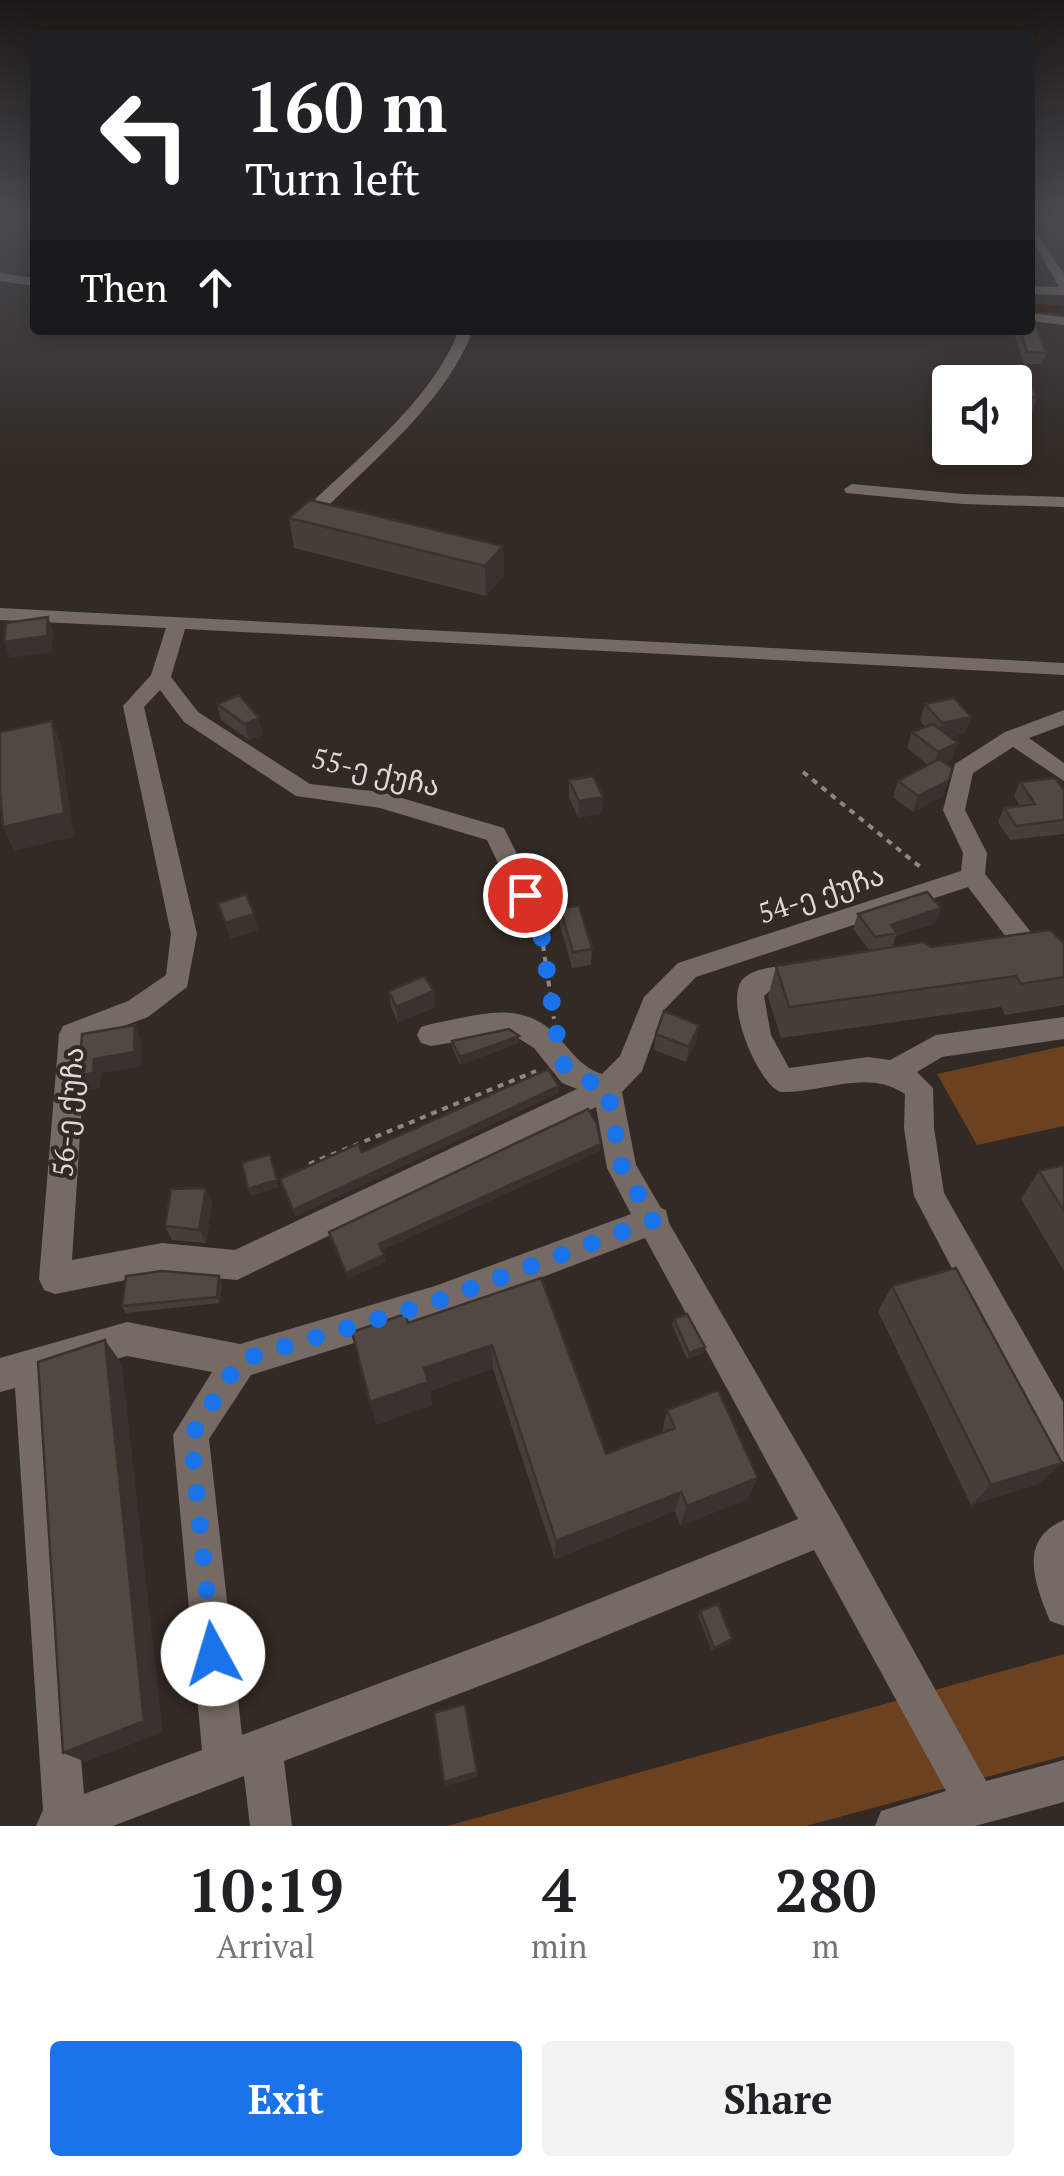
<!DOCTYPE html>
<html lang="en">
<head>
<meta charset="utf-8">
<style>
	:root { --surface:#fff; --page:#f2f2f2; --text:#202124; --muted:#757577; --accent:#1a73e8 }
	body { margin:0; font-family:"PT Serif","Noto Sans Georgian",serif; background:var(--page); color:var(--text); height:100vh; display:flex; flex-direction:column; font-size:38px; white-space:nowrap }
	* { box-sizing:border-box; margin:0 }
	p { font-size:32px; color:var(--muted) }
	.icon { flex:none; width:55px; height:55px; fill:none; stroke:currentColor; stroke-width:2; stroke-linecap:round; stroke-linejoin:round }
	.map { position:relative; height:1826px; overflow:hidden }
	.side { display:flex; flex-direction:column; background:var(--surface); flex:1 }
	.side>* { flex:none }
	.hud { position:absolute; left:30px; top:30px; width:1005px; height:305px; border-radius:10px; box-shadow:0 5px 25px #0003; background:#202124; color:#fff; overflow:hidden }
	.buttons { position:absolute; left:932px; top:365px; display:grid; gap:20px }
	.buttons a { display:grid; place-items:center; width:100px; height:100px; border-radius:10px; background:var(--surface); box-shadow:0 5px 25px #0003; font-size:50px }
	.pin { position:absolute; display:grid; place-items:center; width:85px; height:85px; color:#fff; margin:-42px; border:5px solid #fff; border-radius:50%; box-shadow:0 2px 10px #0007 }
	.me { position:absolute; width:110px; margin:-55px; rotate:354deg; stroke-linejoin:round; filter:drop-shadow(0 0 8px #0008) }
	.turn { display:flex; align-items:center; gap:35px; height:210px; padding:0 50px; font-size:45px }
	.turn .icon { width:130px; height:130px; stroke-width:2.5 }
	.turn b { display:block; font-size:70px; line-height:85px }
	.then { display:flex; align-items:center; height:95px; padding:0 50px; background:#0003; gap:20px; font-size:38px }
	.eta { display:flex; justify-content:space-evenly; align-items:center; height:170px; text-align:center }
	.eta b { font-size:60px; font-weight:700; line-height:70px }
	.cta { display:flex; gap:20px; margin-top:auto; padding:20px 50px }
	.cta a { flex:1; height:115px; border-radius:10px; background:var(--accent); color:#fff; font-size:40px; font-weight:700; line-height:115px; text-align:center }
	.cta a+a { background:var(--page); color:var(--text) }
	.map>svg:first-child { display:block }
	.green { fill:#6c411f }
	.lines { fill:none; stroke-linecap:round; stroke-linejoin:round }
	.canal { fill:#2d1000; fill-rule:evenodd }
	.path { stroke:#8d8682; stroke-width:4; stroke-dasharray:6 6; stroke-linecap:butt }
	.minor { fill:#756b64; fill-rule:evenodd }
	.wall { fill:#473e39 }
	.shaded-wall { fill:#39322e }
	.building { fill:#524842; stroke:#39322e; stroke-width:2.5 }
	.route { stroke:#1a73e8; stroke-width:18; stroke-dasharray:0 32.4 }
	.labels { text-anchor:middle; stroke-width:8; stroke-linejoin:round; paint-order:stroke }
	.street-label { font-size:28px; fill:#ded8d5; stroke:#322a24 }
</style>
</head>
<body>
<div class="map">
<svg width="1064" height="1826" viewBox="0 0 1064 1826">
	<rect width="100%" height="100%" fill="#322a24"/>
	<path class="green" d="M1064,1046V1126L977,1145L937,1074Z
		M1064,1654V1756L806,1826H447Z"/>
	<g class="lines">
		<path class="canal" d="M1030,303L1064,306V314L1030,311Z"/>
		<path class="path" d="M803,772L924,870
			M543,945L554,1019
			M309,1164L536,1071"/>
		<path class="minor" d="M1030,223L1064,274V295L1030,294V286L1059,287L1030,236Z
			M0,273L35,278V286L0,281Z
			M1030,313L1064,317V325L1030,321Z
			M459,330H473C447,400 378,456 326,508L342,516V524H330L309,513V505C362,454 432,400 459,330Z
			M852,484L963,494L1064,497V507L963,504L846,493L844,489Z
			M0,608L1064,663V675L185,629L171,677L198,712L310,784L381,792L504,828L553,926L549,933H531L487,840L380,808L296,796L184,722L160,690L144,707L197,934L187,987L148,1017L86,1040L72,1260L162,1243L235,1250L577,1089L562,1083L534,1048L510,1033L431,1046L421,1043L417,1035L421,1027L431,1024C476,1016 520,998 556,1035C573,1052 579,1066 602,1074L620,1056L644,997L678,963L961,871L963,853L943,810L955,764L1005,732L1064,710V725L1029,738L1064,763V781L1013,747L973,773L965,810L987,853L985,874L1034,936L1038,943L1034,950H1016L968,887L696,977L664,1010L642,1071L622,1092L636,1165L661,1208L666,1210L669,1223L838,1514L986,1781L1064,1760V1802L975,1826H875L881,1811L946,1791L814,1550L539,1663L284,1761L292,1826H250L244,1776L113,1826H36L43,1810L15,1388L0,1392V1358L127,1322L240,1344L435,1286L631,1214L607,1168L596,1107L237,1280L162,1273L55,1294L44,1290L39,1279L59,1034L63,1026L128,1001L166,975L171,934L123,706L151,675L166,628L0,620ZM645,1238L798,1519L539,1623L242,1735L209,1439L251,1375L435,1318ZM127,1356L212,1372L173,1435L202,1750L84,1794L49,1378Z
			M807,964L816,967L820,974L816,981L772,989L764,996L771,1035L789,1068L868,1057L890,1060L936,1035L1064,1017V1039L942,1057L917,1072L933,1088L934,1128L944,1193L1063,1402L1064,1462L1051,1457L914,1196L904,1128L905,1094C867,1068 823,1093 781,1092C757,1084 722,998 744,978C759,965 789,966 807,964Z
			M1064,1520V1626L1050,1621C1035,1584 1017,1540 1064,1520Z"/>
	</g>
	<path class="wall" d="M1013,330H1030L1046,353L1042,364H1024Z
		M986,371L1028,373L1037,397L1030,418L1015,417V382H982Z
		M289,518L503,546L504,576L486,596L294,548Z
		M217,704L263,735L249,740L221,720Z
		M925,704L971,717L965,733L950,737L952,760L944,763L943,796L913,812L893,797L898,781L928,765L907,748L912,732L925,727L920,720Z
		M569,780L602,813L578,818L569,797Z
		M1020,782L1064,790V834L1010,840L998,822L1004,808L1020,806L1014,796Z
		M560,908L592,949L591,965L572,968L560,925Z
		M858,914L936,923L896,936L892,947L1064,943V1005L1005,1015L1001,1007L781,1038L768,997L776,966L870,951L853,929Z
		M389,991L435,1007L398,1023L391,1007Z
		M656,1034L697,1041L686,1062L654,1050Z
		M519,1036V1043L460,1065L453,1049L452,1041Z
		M1064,1165V1271L1021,1199L1039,1171Z
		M212,1202L206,1243L172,1240L165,1226Z
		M219,1276L222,1282L220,1303L126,1313L122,1306Z
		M541,1278L606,1454L662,1433L667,1410L748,1499L680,1526L675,1511L555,1559L493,1369L430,1391L432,1405L376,1425L408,1323Z
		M892,1286L1039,1484L971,1505L878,1311Z
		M674,1319L704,1353L687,1359L672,1325Z
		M700,1611L732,1639L729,1643L712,1651L698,1615Z"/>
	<path class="shaded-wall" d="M503,546L504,576L486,596L485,566Z
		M48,617L54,633L52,652L10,658L4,642Z
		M971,717L965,733L936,740L942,723Z
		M259,718L263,735L249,740L245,724Z
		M52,721L61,745L74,837L14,851L3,827Z
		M958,743L952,760L932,769L938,752Z
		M949,780L943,796L913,812L918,796Z
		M603,797L602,813L578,818L579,801Z
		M941,908L936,923L896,936L897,933L891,925Z
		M254,914L258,930L230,939L225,923Z
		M434,991L435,1007L398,1023L396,1007Z
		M135,1025L141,1040V1067L101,1073L100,1088L87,1090L79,1076L94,1059Z
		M699,1025L697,1041L686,1062L689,1047Z
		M519,1036V1043L460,1065V1057Z
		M559,1086V1093L295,1217L293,1210Z
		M601,1144L600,1151L381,1251L379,1244Z
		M270,1154L279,1187L251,1196L248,1189Z
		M206,1188L212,1202L206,1243L199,1230Z
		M384,1255L386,1262L348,1279L346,1273Z
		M219,1276L222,1282L220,1303L217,1297Z
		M105,1340L122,1364L163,1732L86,1762L63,1753Z
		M492,1345L493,1369L430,1391L432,1405L376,1425L370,1402L424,1368Z
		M705,1347L704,1353L687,1359L689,1353Z
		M1062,1463L1039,1484L971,1505L991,1485Z
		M758,1478L748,1499L680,1526L687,1506Z
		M681,1492L675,1511L555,1559L556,1541Z
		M732,1639L729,1643L712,1651L714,1648Z
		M467,1710L478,1777L446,1786L444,1782Z"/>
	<path class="building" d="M1030,321H1035L1046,353L1027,352L1020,330H1030Z
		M986,371L1028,373L1037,397L1015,396V382H990Z
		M310,500L503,546L485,566L289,518Z
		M48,617L47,636L4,642L6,623Z
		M239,695L259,718L245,724L217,704Z
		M954,698L971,717L942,723L925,704Z
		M52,721L64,813L3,827L0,790V732Z
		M933,724L958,743L938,752L912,732Z
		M939,759L952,768L949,780L918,796L898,781Z
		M593,776L603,797L579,801L569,780Z
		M1055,778L1064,790V820L1016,826L1004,808L1035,804L1020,782Z
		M927,892L941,908L891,925L897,933L875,937L858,914Z
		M246,894L254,914L225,923L218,903Z
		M579,906L592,949L573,952L560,908Z
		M1050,930L1064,943V977L1021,984L1016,976L789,1007L776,966L923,942L931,947Z
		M424,976L434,991L396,1007L389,991Z
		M664,1011L699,1025L689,1047L656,1034Z
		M135,1025L134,1052L94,1059L93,1073L79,1076L82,1034Z
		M509,1029L519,1036L460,1057L452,1041Z
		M548,1069L559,1086L293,1210L280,1179L358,1144L362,1152Z
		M588,1109L597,1124L601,1144L379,1244L384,1255L346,1273L329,1232Z
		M270,1154L277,1180L248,1189L242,1163Z
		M1064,1165V1211L1039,1171Z
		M206,1188L199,1230L165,1226L171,1189Z
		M956,1268L1062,1463L991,1485L892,1286Z
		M162,1271L219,1276L217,1297L122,1306L126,1276Z
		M541,1278L606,1454L675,1428L667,1410L718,1390L758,1478L687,1506L681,1492L556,1541L492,1345L424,1368L428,1382L370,1402L352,1332L405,1314L408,1323Z
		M687,1314L705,1347L689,1353L674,1319Z
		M105,1340L144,1721L63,1753L38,1362Z
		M718,1604L732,1639L714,1648L700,1611Z
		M465,1704L477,1772L444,1782L434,1713Z"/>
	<linearGradient id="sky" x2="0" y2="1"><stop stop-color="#1c1714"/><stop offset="0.46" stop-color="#494a50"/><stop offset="1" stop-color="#494a50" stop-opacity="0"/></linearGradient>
	<rect width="1064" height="469" fill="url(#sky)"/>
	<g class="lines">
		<path class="route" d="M213,1654L191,1436L240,1360L435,1302L654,1220L622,1168L607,1088L572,1075L561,1061L540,926L525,895"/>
	</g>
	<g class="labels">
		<g class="street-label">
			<text transform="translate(376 772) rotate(13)" y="10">55-ე ქუჩა</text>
			<text transform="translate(821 894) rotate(-18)" y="10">54-ე ქუჩა</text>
			<text transform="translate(68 1112) rotate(-85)" y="10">56-ე ქუჩა</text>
		</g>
	</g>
</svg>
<div class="buttons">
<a><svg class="icon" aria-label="sound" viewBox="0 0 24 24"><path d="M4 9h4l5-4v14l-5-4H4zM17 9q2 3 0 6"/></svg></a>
</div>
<div class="pin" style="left:525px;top:895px;background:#d93025"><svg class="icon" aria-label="arrive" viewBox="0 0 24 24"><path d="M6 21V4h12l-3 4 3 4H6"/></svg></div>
<svg class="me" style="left:213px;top:1654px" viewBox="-20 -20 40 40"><circle r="19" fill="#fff"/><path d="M0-13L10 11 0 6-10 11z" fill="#1a73e8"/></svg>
<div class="hud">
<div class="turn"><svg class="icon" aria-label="left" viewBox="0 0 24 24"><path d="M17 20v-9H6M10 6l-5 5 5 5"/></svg><div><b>160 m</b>Turn left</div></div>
<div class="then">Then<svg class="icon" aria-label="ahead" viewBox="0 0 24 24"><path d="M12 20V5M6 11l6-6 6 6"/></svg></div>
</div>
</div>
<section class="side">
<div class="eta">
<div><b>10:19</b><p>Arrival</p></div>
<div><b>4</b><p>min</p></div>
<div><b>280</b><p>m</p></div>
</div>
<div class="cta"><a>Exit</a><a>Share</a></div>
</section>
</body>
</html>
